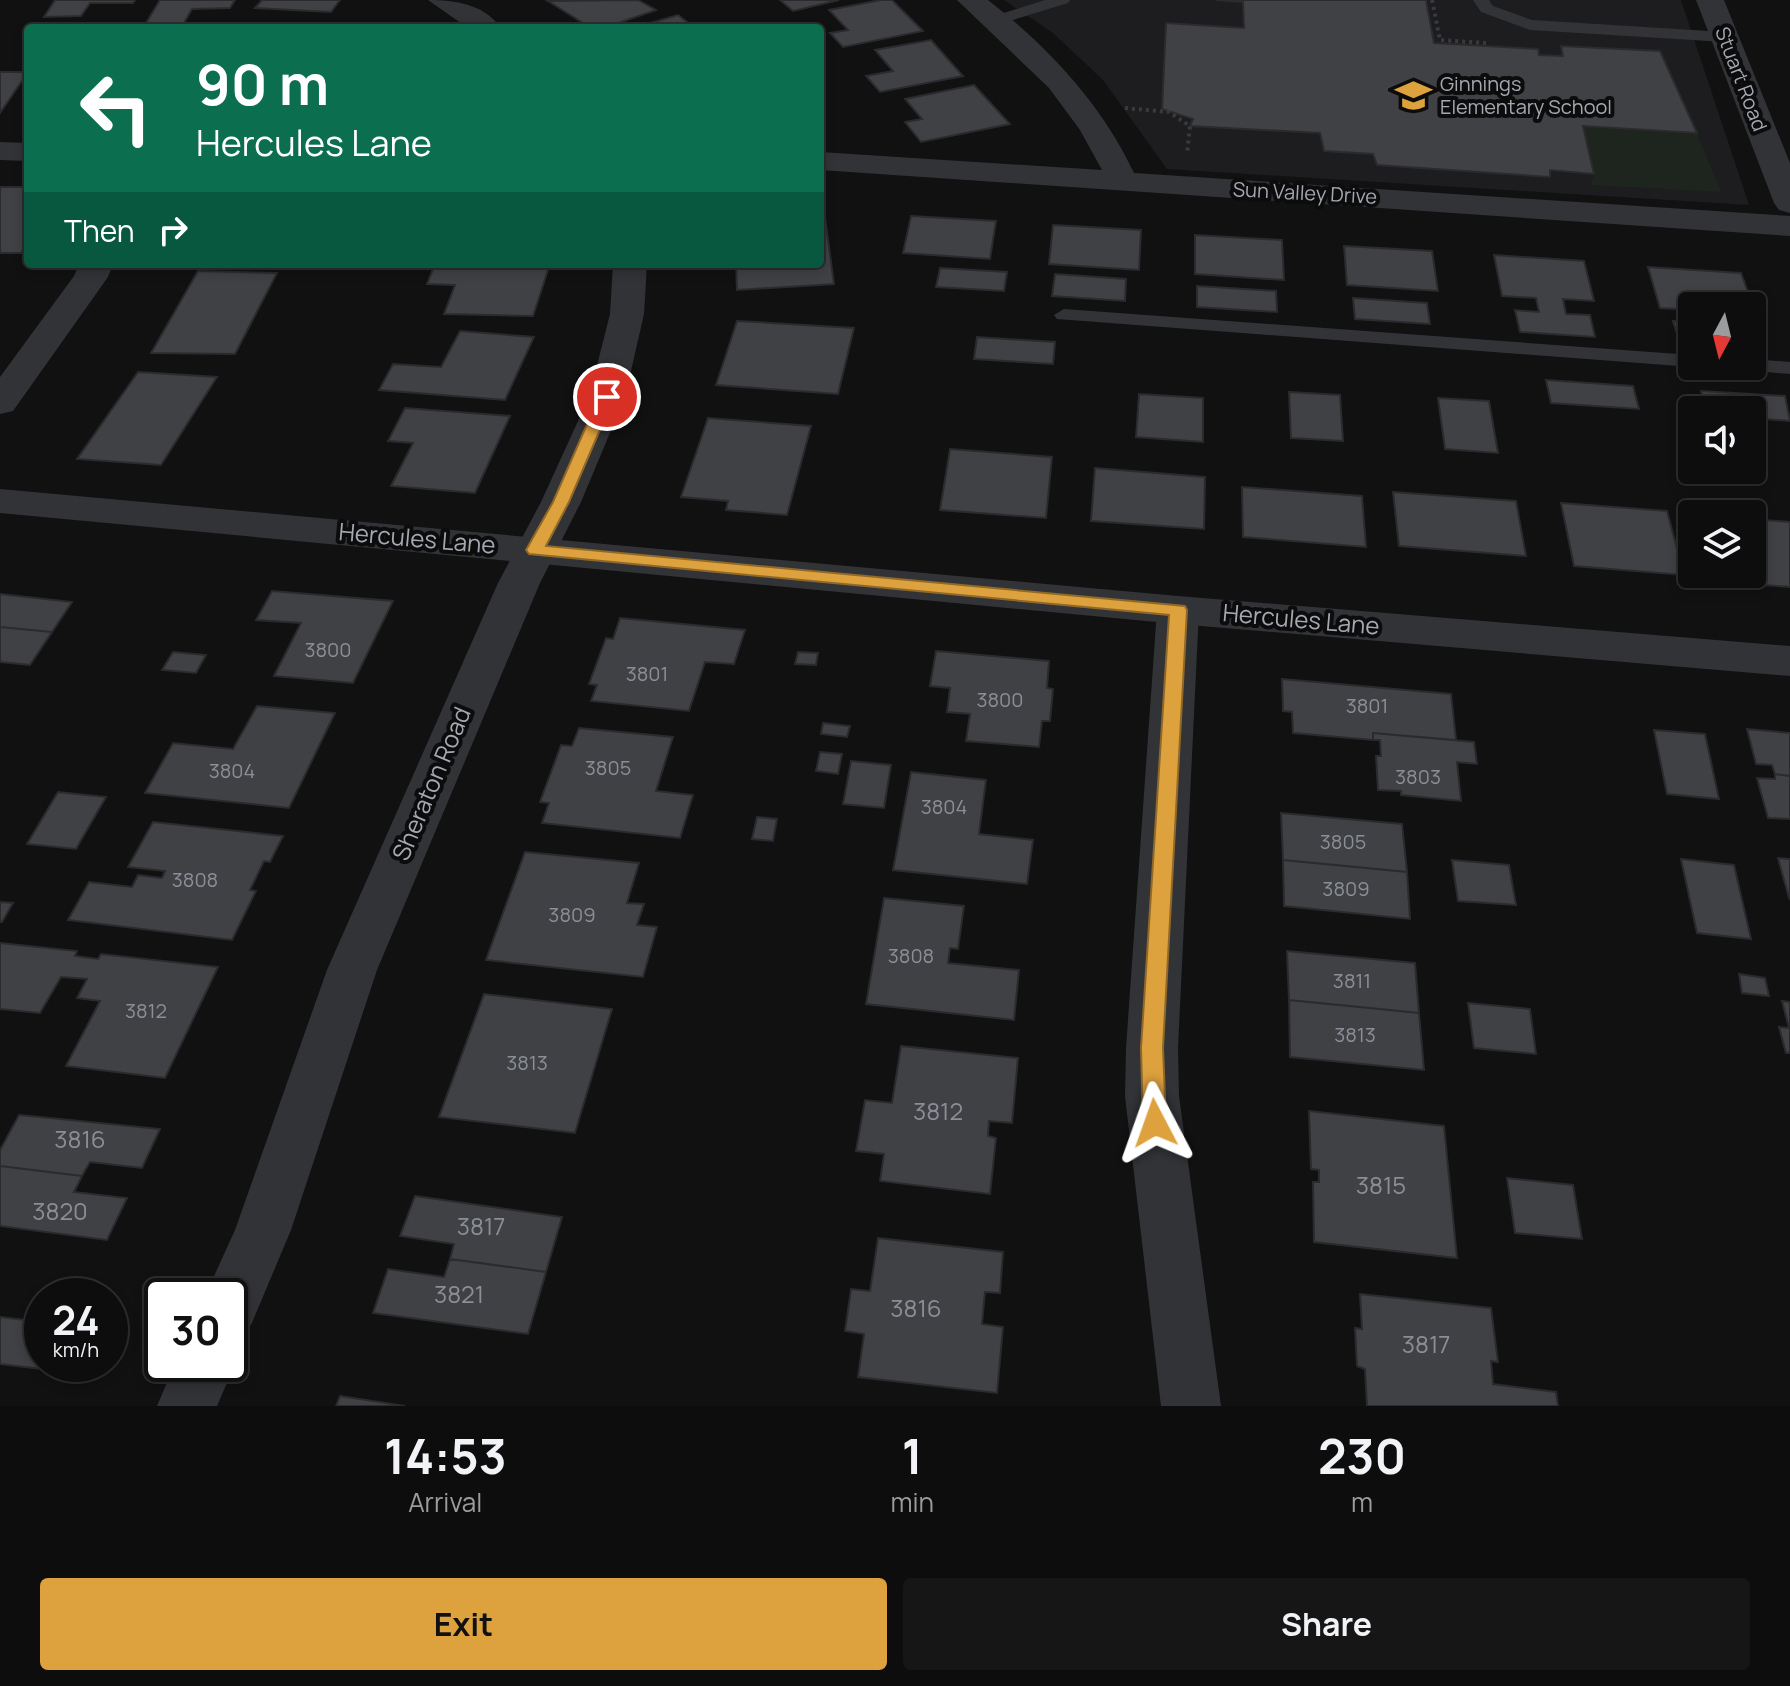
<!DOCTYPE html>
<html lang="en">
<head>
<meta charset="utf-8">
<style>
	:root { --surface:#0d0d0e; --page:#161617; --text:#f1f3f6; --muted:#9a9c9e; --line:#2d2d2e; --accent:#dda13e }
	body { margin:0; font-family:Manrope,sans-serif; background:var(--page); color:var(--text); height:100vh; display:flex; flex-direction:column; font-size:30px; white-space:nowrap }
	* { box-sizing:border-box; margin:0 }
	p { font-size:26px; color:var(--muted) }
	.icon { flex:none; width:44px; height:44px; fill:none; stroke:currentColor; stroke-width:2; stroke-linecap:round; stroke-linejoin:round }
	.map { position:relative; height:1406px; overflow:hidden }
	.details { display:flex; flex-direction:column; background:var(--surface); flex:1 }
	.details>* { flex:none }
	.banner { position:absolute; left:24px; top:24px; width:800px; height:244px; border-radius:8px; box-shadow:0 4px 12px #0003,0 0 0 2px var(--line); background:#0b6e4f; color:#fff; overflow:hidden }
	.needle { width:52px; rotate:187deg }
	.controls { position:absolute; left:1678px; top:292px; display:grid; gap:16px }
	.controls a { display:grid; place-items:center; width:88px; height:88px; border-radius:8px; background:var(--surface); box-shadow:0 4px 12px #0003,0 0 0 2px var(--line); font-size:40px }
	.speed { position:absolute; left:24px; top:1278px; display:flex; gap:16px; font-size:40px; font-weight:700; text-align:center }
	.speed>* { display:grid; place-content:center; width:104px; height:104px; border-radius:50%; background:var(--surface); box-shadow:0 4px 12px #0003,0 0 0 2px var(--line); line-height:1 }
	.speed small { font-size:20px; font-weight:400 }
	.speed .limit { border:4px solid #111; border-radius:12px; background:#fff; color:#111 }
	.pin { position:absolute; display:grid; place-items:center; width:68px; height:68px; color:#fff; margin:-34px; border:4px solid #fff; border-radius:50%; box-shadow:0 2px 8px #0007 }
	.me { position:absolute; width:88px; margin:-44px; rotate:356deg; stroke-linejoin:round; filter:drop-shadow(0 0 6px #0008) }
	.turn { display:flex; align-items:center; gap:28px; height:168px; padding:0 40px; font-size:36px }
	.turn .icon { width:104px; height:104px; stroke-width:2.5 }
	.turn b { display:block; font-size:56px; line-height:68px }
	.then { display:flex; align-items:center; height:76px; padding:0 40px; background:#0003; gap:16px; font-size:30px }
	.eta { display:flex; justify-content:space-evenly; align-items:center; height:136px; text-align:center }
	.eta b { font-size:48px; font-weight:700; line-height:56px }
	.action { display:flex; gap:16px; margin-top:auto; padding:16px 40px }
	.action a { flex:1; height:92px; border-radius:8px; background:var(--accent); color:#111; font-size:32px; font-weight:700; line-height:92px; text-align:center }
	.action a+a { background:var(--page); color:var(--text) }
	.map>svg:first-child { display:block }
	.built { fill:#1d1d1f }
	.green { fill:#1e241e }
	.building { fill:#404145; stroke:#2b2b2e; stroke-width:2 }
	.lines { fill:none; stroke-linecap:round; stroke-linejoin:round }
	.path { stroke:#383a3d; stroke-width:4; stroke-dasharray:3 4; stroke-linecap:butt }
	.service { fill:#323337; fill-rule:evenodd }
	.minor { fill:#323337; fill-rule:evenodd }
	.tertiary { fill:#323337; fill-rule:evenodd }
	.route { fill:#dda13e; stroke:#906928; stroke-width:2 }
	.labels { text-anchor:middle; stroke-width:8; stroke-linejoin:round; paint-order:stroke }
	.far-street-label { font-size:20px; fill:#a4a8b1; stroke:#0c0c0d }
	.far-poi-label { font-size:20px; fill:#a4a8b1; stroke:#0c0c0d; text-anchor:start }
	.number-label { font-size:20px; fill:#8b8e96 }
	.street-label { font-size:24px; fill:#a4a8b1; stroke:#0c0c0d }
	.near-number-label { font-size:24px; fill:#8b8e96 }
</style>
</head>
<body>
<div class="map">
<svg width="1790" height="1406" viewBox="0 0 1790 1406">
	<rect width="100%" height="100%" fill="#111112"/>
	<path class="built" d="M1004,0H1681L1749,205L1167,169L1103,80L1053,33Z"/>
	<path class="green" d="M1583,126L1697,133L1721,192L1591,185L1594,174Z"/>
	<path class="building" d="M55,0H135L133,3H90L81,16L44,17Z
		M160,0H235L230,8L192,9L184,23H146Z
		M262,0H340L331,12L255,8Z
		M638,0L656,10L604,28H591L548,1Z
		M780,0H839L793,11Z
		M881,0H892L923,31L843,47L830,33L848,30L829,10Z
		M1216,0H1426L1434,43L1538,49L1539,55L1563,56L1561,46L1660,51L1697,133L1583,126L1594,174L1550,170V177L1377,165L1373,154L1324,151L1320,133L1190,126L1193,119L1162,109L1166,23L1244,28L1243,2Z
		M678,15L695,28H633Z
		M931,40L963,76L880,92L866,76L893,71L875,50Z
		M0,72H28L0,113Z
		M974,85L1010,124L921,142L905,122L922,119L905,99Z
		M0,187H28V241L21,253H0Z
		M820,210H824L834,284L737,290L736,264H820Z
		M911,216L996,221L990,259L903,253Z
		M1053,225L1141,230L1139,270L1049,264Z
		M1195,235L1282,240L1284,280L1195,274Z
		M1344,246L1432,251L1438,291L1347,285Z
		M1494,255L1584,261L1594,301L1563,299L1566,314L1590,315L1595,337L1520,332L1515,310L1539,312L1536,298L1502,296Z
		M435,264H550L533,316L444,314L455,285L427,284Z
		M1648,267L1741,273L1756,314H1752V306H1692V310L1660,308Z
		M940,268L1007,272L1004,291L936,287Z
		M198,271L277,273L235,354L151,353Z
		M1055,274L1126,279L1125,301L1052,296Z
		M1197,286L1276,291L1277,312L1197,307Z
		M1353,298L1427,303L1430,324L1355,319Z
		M737,321L854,328L838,394L716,385Z
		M1673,321L1692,322V344L1680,343Z
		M460,331L534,337L505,400L379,390L393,364L441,367Z
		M977,337L1055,342L1053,364L974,359Z
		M138,372L217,377L161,465L77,459Z
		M1546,380L1633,386L1639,409L1551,403Z
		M1701,391L1785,396L1790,421L1752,418V410H1707Z
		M1289,392L1340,395L1343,441L1291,438Z
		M1139,394L1203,398V442L1136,437Z
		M1438,398L1489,401L1498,453L1445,449Z
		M405,408L510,416L475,493L391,486L413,443L388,441Z
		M708,418L811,426L787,515L726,510L728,501L681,497Z
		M950,449L1052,457L1046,518L940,510Z
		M1095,468L1205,477L1204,529L1091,521Z
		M1242,487L1362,496L1366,547L1243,537Z
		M1393,492L1516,501L1526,556L1399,546Z
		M1561,503L1667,511L1684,575L1574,566Z
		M1752,519L1790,522V587L1750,584L1747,574H1752Z
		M272,591L393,601L353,683L274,676L301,623L256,620Z
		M0,594L72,602L52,632L0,627Z
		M620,618L745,630L734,664L705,662L689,711L591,701L597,685L589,684L606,638L613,639Z
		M0,627L52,632L30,665L0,662Z
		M936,651L1049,661L1047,688L1053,689L1050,721H1042L1039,747L966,741L970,714L947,712L950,688L930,686Z
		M173,652L206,655L196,673L162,670Z
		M798,652L818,653L816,665L795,664Z
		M1282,679L1451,694L1456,740L1373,733V740L1293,733L1292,712L1283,711Z
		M257,706L335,713L289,808L145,793L173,743L233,749Z
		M823,723L850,726L847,737L821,734Z
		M579,728L673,737L656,791L693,795L680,838L542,823L549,803L540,802L561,745L572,746Z
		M1747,729L1790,733V776L1775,774L1772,765L1756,764Z
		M1654,730L1705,734L1719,799L1667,794Z
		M1373,733L1474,742L1477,764L1457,762L1461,801L1401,795V791L1378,790L1376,756H1381L1380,740H1373Z
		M820,752L842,754L838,774L816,771Z
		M851,761L891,765L884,808L843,804Z
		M911,772L986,780L979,834L1033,840L1027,884L893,870Z
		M1775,774L1790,776V819L1768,818L1757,778L1775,779Z
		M58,792L106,797L76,849L27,844Z
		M1281,813L1402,824L1407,872L1283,860Z
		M757,817L777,819L773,841L752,839Z
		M153,822L283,836L270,862L264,861L250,890L256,891L232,940L68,920L89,882L132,887L138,875L162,878L165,871L128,867Z
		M525,852L639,863L627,903L644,904L637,925L657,927L643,977L486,960Z
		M1778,858L1790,859V899L1789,898Z
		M1681,859L1734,865L1751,939L1697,933Z
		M1283,860L1407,872L1410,919L1284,906Z
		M1452,860L1509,865L1516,905L1458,901Z
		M884,898L964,906L958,949L950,948L948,963L1019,970L1014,1020L866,1004Z
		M0,902L13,903L2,922H0Z
		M0,943L77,951L75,956L98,959L101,954L218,967L165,1078L66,1066L100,1001L77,998L87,979L61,977L40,1013L0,1009Z
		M1287,951L1415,963L1419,1013L1289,1000Z
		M1739,974L1765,978L1769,996L1742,993Z
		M484,994L612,1009L575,1133L439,1117Z
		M1289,1000L1419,1013L1424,1070L1290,1057Z
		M1782,1001L1790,1002V1053H1786L1779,1027L1789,1028Z
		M1468,1003L1530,1009L1536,1054L1474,1048Z
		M901,1046L1018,1058L1012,1123L989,1121L988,1136L996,1138L990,1194L880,1181L884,1154L856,1151L865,1100L892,1103Z
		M1309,1111L1444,1126L1457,1258L1314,1242L1313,1182H1319V1170L1311,1169Z
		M19,1115L30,1116L160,1129L142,1168L90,1162L82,1176L0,1166V1150Z
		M0,1166L82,1176L74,1192L127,1198L107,1240L0,1226Z
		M1507,1178L1573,1185L1582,1239L1515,1233Z
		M415,1196L562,1217L546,1272L450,1259L454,1244L400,1236Z
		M878,1238L1003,1252L1000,1293L985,1292L982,1324L1003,1327L997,1393L858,1377L864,1334L845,1331L851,1289L870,1291Z
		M450,1259L546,1272L528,1334L373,1313L388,1269L444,1277Z
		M1360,1294L1491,1308L1498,1362L1491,1361L1493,1384L1556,1392L1558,1406H1367L1365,1369L1357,1366L1355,1328L1362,1329Z
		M0,1317L42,1322V1369L0,1364Z
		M340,1396L405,1406H336Z"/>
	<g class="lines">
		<path class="path" d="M1432,0L1440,40L1486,43
			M1125,108L1169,112L1190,126L1187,154"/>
		<path class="service" d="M1045,0H1070L1068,3L997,25L989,20L991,17Z
			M1473,0H1489L1493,6L1532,20L1725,32L1733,37L1725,42L1530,30L1481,12Z
			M1064,309L1692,355V366H1697L1692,367L1057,319L1054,315Z
			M1752,359L1790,362V374L1744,370L1742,366H1752Z"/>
		<path class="minor" d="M428,0C455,0 484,4 501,28H468Z
			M957,0H988C1048,47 1101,103 1134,173L1790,216V236L820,170V152L1102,170L1080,130L1049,88Z
			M0,142L28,143V161L0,160Z
			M79,264H113L108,277L13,411L0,414V377L74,276Z
			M613,264H647L644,314L625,397L581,502L540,583L377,970L291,1230L251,1325L230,1333V1296H205L235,1230L327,970L498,583L541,502L589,397L610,314Z
			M1178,596L1193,600L1199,610L1178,1048L1179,1096L1221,1406H1161L1125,1096L1126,1048L1157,610L1163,600Z
			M230,1353L235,1364L217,1406H157L175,1364H230Z"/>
		<path class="tertiary" d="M1696,0H1724L1790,163V213L1779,210L1774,203Z
			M0,489L1178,596L1790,646V676L1178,624L0,513Z"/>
	</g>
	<path class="route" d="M607,392L614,397L569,502L546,546L1185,606L1187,610L1163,1048L1166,1123L1162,1129L1155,1132L1147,1129L1143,1123L1141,1048L1169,615L529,554L526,550L553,502L599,397Z"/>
	<defs>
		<symbol id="school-bare" viewBox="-9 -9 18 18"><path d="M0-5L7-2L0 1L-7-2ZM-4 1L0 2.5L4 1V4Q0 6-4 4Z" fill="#dda13e" stroke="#0c0c0d" stroke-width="2.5" paint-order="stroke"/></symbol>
	</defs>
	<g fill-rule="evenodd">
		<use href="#school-bare" x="1388" y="70" width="51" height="51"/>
	</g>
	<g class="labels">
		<g class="far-street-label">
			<text transform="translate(1741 79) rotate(69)" y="7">Stuart Road</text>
			<text transform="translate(1305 193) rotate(3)" y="7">Sun Valley Drive</text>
		</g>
		<g class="far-poi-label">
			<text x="1440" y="91">Ginnings<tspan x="1440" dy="23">Elementary School</tspan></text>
		</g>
		<g class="number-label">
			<text x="328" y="657">3800</text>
			<text x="647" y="681">3801</text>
			<text x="1000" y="707">3800</text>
			<text x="1367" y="713">3801</text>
			<text x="608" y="775">3805</text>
			<text x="232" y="778">3804</text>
			<text x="1418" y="784">3803</text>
			<text x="944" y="814">3804</text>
			<text x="1343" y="849">3805</text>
			<text x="195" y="887">3808</text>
			<text x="1346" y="896">3809</text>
			<text x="572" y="922">3809</text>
			<text x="911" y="963">3808</text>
			<text x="1352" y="988">3811</text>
			<text x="146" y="1018">3812</text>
			<text x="1355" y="1042">3813</text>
			<text x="527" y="1070">3813</text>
		</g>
		<g class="street-label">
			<text transform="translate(417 539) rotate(5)" y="8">Hercules Lane</text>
			<text transform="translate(1301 620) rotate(5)" y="8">Hercules Lane</text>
			<text transform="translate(432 784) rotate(-67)" y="8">Sheraton Road</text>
		</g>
		<g class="near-number-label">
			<text x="938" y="1120">3812</text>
			<text x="80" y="1148">3816</text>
			<text x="1381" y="1194">3815</text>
			<text x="60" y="1220">3820</text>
			<text x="481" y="1235">3817</text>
			<text x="459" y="1303">3821</text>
			<text x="916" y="1317">3816</text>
			<text x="1426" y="1353">3817</text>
		</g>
	</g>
</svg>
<div class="controls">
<a><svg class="needle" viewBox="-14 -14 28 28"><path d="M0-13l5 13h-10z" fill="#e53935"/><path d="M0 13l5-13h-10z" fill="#9a9c9e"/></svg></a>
<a><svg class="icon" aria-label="sound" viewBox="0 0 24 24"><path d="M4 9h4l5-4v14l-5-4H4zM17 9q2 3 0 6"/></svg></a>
<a><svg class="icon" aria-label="layers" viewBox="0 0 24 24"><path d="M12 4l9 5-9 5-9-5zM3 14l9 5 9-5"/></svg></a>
</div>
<div class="speed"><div>24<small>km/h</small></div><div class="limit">30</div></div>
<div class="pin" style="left:607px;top:397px;background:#d93025"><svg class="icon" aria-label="arrive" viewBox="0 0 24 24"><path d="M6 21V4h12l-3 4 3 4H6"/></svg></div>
<svg class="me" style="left:1155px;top:1123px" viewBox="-20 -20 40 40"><path d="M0-17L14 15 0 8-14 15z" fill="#dda13e" stroke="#fff" stroke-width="4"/></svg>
<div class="banner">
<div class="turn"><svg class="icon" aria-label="left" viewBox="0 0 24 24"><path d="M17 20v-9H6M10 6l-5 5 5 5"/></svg><div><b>90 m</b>Hercules Lane</div></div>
<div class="then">Then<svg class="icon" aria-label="right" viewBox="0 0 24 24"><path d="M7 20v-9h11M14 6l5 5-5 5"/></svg></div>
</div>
</div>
<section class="details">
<div class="eta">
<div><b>14:53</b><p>Arrival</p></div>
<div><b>1</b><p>min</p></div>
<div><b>230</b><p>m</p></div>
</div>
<div class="action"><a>Exit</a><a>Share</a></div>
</section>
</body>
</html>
